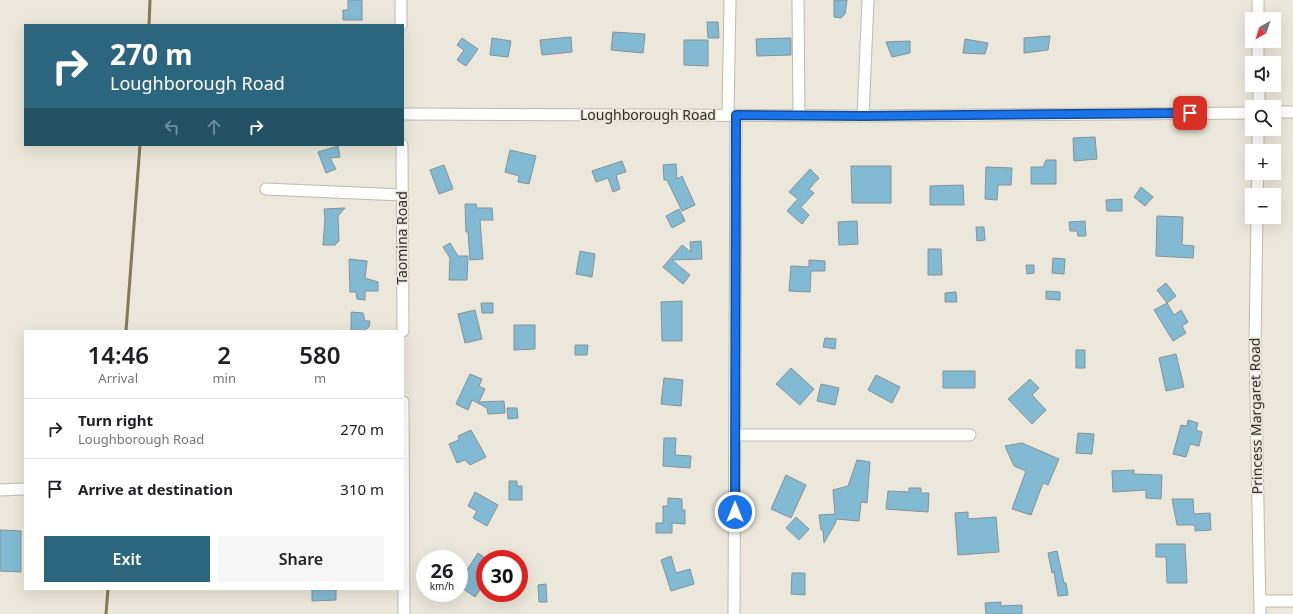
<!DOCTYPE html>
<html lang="en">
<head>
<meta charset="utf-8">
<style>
	:root { --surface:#fff; --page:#f6f6f6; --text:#202124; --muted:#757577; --line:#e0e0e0; --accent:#2b667e }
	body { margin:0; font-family:"Noto Sans",sans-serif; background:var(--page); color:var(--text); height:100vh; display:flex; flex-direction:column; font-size:15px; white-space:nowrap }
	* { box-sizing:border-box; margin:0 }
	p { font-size:13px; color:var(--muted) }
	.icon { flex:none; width:22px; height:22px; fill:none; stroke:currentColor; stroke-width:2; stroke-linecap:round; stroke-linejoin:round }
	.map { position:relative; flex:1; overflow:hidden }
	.panel { position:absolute; left:24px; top:330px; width:380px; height:260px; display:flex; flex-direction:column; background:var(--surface); border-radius:0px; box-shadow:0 4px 16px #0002 }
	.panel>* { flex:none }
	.top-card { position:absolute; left:24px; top:24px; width:380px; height:122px; border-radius:0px; box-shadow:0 4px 16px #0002; background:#2b667e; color:#fff; overflow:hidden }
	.needle { width:26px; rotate:219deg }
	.fabs { position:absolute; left:1245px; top:12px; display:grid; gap:8px }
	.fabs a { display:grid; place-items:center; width:36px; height:36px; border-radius:0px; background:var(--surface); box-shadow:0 4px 16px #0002; font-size:20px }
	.speed { position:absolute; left:416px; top:550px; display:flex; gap:8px; font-size:20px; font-weight:700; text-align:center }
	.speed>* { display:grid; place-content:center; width:52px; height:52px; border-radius:50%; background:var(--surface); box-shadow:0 4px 16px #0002; line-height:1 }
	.speed small { font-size:10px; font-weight:400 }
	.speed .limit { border:6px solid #d22; background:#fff; color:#111 }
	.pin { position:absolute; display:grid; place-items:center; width:34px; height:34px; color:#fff; margin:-17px; border-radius:8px; box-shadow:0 2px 6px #0006 }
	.me { position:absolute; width:44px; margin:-22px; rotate:0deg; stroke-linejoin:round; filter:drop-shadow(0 0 3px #0008) }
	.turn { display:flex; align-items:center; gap:14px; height:84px; padding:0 20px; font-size:18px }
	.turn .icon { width:52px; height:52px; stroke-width:2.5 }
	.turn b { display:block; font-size:28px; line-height:34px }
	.lanes { display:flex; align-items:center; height:38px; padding:0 20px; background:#0003; justify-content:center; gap:20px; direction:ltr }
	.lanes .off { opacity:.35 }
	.eta { display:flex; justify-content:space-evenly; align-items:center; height:68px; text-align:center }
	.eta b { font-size:24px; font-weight:600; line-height:28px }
	.button { display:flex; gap:8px; margin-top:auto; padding:8px 20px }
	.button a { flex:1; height:46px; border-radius:0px; background:var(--accent); color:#fff; font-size:16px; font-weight:600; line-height:46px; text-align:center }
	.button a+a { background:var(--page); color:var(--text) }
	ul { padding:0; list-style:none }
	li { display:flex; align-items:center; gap:12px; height:60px; padding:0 20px; border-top:1px solid var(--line) }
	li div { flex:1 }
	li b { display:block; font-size:15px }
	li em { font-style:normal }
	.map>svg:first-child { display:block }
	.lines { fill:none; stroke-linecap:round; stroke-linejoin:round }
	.stream { stroke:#837956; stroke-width:3 }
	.building { fill:#83bad3; stroke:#849299 }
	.minor-casing { stroke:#bebaad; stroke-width:13 }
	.minor { stroke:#fff; stroke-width:11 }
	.route-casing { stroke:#114b97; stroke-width:10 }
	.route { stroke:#1a73e8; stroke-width:7 }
	.labels { text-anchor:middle; stroke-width:3.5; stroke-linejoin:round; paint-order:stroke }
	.street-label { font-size:14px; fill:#302f29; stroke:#ebe7da }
</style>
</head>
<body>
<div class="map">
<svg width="1293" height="614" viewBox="0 0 1293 614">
	<rect width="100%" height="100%" fill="#ebe7da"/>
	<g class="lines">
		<path class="stream" d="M149,25L150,0
			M126,331L140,145
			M106,614L108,589"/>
	</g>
	<path class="building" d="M348,0H362V20H343V10H348Z
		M834,0H847L845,14L841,18L834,17Z
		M707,22H718L719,38H708Z
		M613,32L645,34L643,53L611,50Z
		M1050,36L1048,50L1024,53V38Z
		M571,37L572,52L542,55L540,40Z
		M462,38L478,49L466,66L457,60L464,50L457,45Z
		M492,38L511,41L508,57L490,55Z
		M791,38V55L757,56L756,39Z
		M965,39L988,43L985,54L963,53Z
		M684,40H708V66L684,65Z
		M910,41V53L892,57L886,42Z
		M1095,137L1097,159L1074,161L1073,138Z
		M338,146L340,157L330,158L336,169L326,173L318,152Z
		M510,150L536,156L529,184L518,182L519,176L505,172Z
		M1046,160H1056V184H1031V167H1043Z
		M622,161L626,172L616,175L620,189L613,192L608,178L596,182L592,171Z
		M676,164L677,179L682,176L695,205L682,211L667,180H664L663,165Z
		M444,165L453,189L439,194L430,170Z
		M851,166H891V203H852Z
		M986,167L1012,168L1011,185H998L997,200L985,199Z
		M810,169L819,178L809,189L814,193L801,207L809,215L802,224L787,211L798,199L789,192Z
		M963,185L964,205H930V186Z
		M1141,187L1153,197L1145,206L1134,197Z
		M1122,199V211H1107L1106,200Z
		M465,204H476L477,208H492L493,220H480L483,259L470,260L468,232H466Z
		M345,208L338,216L339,241L335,245H323L325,218L324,209Z
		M679,209L685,221L672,228L666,216Z
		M1157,216L1183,217L1182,245L1194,246L1193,258L1156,256Z
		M857,221L858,244L839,245L838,222Z
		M1085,221L1086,236H1078L1077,231H1070L1069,222Z
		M976,227H984L985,240L977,241Z
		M701,241L702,259L672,260L690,275L683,284L663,267L682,245L691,252L690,242Z
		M450,243L458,256H468L467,280H449L450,258L443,247Z
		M928,249H941L942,275H928Z
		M580,251L595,254L592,277L576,274Z
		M1053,258L1065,259L1064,274L1052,273Z
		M349,259L367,261L365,278L378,282V291H365V300L357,299L356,292H350Z
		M809,260L825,261V271H811L810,292L789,291L791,266L809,267Z
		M1026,265H1034V273L1027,274Z
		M1166,283L1176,296L1167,303L1157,290Z
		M1046,291L1060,292V300L1046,299Z
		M956,292L957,302H945V293Z
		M682,301V341H662L661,302Z
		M481,303H493V313H482Z
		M1167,303L1174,315L1181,310L1188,322L1182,326L1186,333L1173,341L1154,310Z
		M475,310L482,339L465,343L458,314Z
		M351,312L363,313L365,321H370L369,327L364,331H351Z
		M514,325H535V349L514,350Z
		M825,338L836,339L835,349L823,347Z
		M575,345H588L587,355H575Z
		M1076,350H1085V368H1076Z
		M1176,354L1184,387L1166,391L1159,358Z
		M791,368L814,389L800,405L776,384Z
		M943,371H975V388H943Z
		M470,374L482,379L479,386L485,389L479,402L504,401L505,413L488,414L487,408L472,400L468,410L456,404Z
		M876,375L900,387L892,403L868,390Z
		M664,378L683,380L681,406L661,404Z
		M1030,379L1039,388L1032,395L1046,410L1032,424L1008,399Z
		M821,384L839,388L835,405L817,401Z
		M507,408H517L518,418L508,419Z
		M1188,420L1198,423L1196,430L1202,432L1199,446L1190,444L1186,457L1173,454L1181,425L1187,426Z
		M471,430L486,457L470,465L465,460L457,463L449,444L459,440L458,436Z
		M1078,433L1094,434L1092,454L1076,453Z
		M664,438H676L675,455L691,456L690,468L663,466Z
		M1022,443L1059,459L1048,485L1043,483L1031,515L1012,509L1026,471L1014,466L1005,446Z
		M857,460L870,462L867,503L861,502L859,521L836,519V522L824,543L823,530H821L819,515L835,514L833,490L848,486Z
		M1134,470V474L1162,475L1161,499L1146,498V490L1113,492L1112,471Z
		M786,475L806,485L791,518L771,509Z
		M509,481H517V486H522V500H509Z
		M909,488H921V493H929L928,512L886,509L888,491L909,492Z
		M475,492L498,505L487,526L473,518L477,511L468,506Z
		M668,498L682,499V510H685V524L672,523V533H656V523H663V506H668Z
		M1172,499H1193L1194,514L1210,513L1211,530L1195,531V525H1177Z
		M968,512V519L996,517L999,552L958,555L955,513Z
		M796,517L809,529L799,540L786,528Z
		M0,530L21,531V572L0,571Z
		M1156,544H1185L1187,583H1167L1166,557H1156Z
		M1057,551L1064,583H1066L1068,595L1058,596L1054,572L1052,573L1048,553Z
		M478,553L485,558V591L481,588L475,597L459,586V569L465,573Z
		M671,556L676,573L690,569L694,584L671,591L661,560Z
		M792,573H805V595L791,594Z
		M546,584L547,602H539L538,585Z
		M312,589H336V600L312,601Z
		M1001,602V606L1022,605V614H986L985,603Z"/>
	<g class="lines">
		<defs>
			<path id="minor" d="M798,0L799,115
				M1258,0V19
				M401,25V0
				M1258,41V63
				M1259,85V107
				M1274,112H1293
				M403,114L863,116L1252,113
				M728,115L730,0
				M863,116L868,0
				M402,145L403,331
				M1258,151V129
				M266,189L402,195
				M1257,195L1258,173
				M1257,217L1255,343L1260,614
				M403,402L404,614
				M735,435H970
				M0,490L25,489
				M1260,601H1293
				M734,614L736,115"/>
		</defs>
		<use href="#minor" class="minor-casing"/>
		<use href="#minor" class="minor"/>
	</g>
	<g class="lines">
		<defs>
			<path id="route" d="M735,512L736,115L863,116L1190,113"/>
		</defs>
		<use href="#route" class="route-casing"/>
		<use href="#route" class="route"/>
	</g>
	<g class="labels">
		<g class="street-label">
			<text x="648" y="120">Loughborough Road</text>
			<text transform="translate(402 238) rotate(-90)" y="5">Taomina Road</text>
			<text transform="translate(1256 416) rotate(-91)" y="5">Princess Margaret Road</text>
		</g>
	</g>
</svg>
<div class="fabs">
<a><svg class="needle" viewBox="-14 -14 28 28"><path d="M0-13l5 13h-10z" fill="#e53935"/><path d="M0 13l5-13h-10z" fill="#757577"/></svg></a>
<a><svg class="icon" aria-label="sound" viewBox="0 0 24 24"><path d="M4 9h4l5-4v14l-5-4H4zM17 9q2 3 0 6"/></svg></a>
<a><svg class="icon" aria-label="search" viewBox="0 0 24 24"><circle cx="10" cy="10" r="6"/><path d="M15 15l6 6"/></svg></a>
<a>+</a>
<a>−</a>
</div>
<div class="speed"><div>26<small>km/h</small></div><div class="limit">30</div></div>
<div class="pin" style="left:1190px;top:113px;background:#d93025"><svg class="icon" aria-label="arrive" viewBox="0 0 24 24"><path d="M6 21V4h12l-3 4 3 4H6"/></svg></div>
<svg class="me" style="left:735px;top:512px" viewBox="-20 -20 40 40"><circle r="17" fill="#1a73e8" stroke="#fff" stroke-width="3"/><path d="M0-11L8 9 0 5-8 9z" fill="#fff"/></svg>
<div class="top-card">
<div class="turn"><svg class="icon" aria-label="right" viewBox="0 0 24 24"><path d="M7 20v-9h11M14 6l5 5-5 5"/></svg><div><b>270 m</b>Loughborough Road</div></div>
<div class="lanes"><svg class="icon off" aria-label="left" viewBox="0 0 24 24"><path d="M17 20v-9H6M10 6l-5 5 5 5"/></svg><svg class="icon off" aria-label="ahead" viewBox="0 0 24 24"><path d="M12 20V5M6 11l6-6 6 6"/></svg><svg class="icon" aria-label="right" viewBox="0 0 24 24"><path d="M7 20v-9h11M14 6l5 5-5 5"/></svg></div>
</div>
<section class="panel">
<div class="eta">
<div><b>14:46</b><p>Arrival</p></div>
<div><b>2</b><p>min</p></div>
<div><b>580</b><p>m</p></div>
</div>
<ul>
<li><svg class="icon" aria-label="right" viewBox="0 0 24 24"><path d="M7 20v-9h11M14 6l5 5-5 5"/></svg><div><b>Turn right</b><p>Loughborough Road</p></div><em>270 m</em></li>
<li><svg class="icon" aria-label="arrive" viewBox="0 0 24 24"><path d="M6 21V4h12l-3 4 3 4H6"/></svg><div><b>Arrive at destination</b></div><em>310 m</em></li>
</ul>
<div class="button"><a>Exit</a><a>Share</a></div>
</section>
</div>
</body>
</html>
